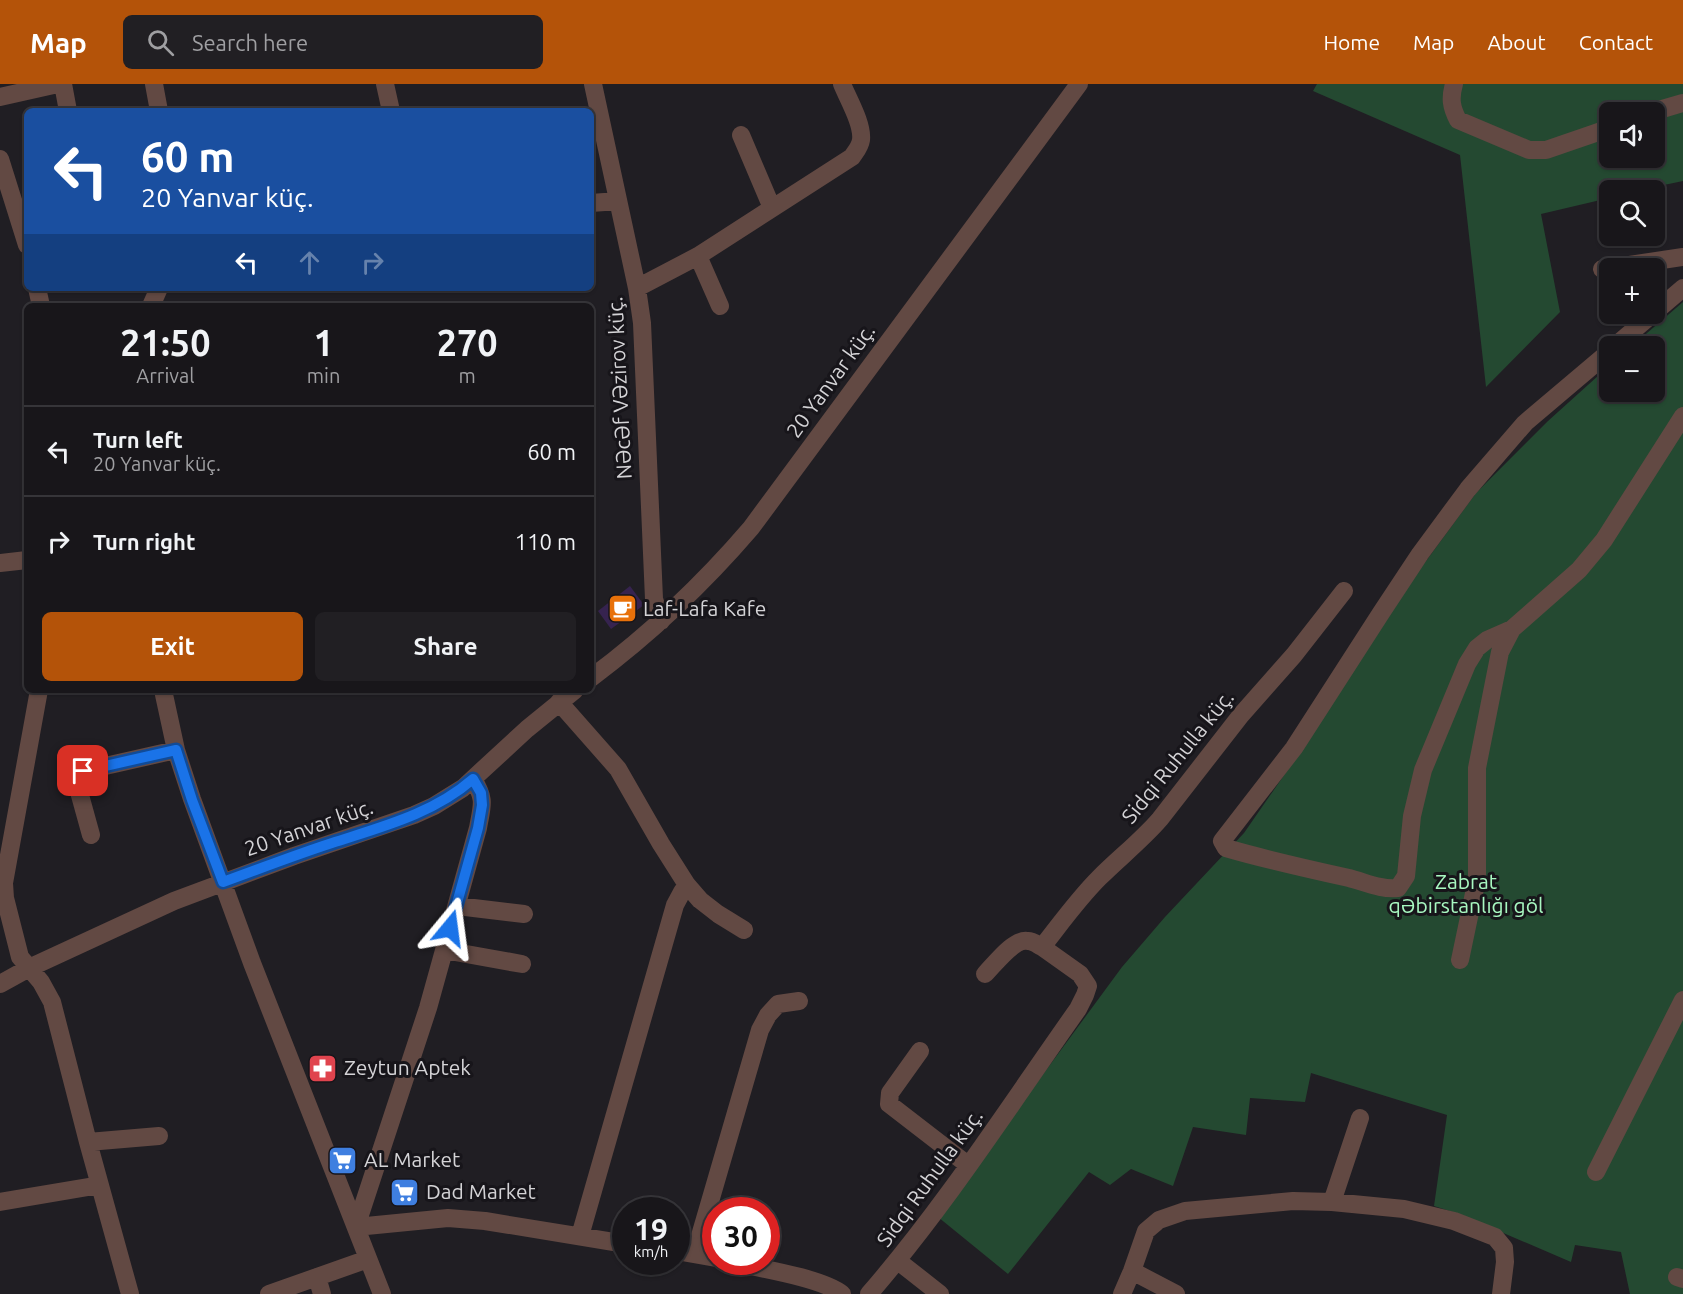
<!DOCTYPE html>
<html lang="en">
<head>
<meta charset="utf-8">
<style>
	:root { --surface:#18161a; --page:#211f23; --text:#f1f3f6; --muted:#9f9fa2; --line:#363539; --accent:#b45309 }
	body { margin:0; font-family:Ubuntu,sans-serif; background:var(--page); color:var(--text); height:100vh; display:flex; flex-direction:column; font-size:22px; white-space:nowrap }
	* { box-sizing:border-box; margin:0 }
	p { font-size:20px; color:var(--muted) }
	.icon { flex:none; width:33px; height:33px; fill:none; stroke:currentColor; stroke-width:2; stroke-linecap:round; stroke-linejoin:round }
	.map { position:relative; flex:1; overflow:hidden }
	.side { position:absolute; left:24px; top:219px; width:570px; height:390px; display:flex; flex-direction:column; background:var(--surface); border-radius:9px; box-shadow:0 2px 4px #0004,0 0 0 2px var(--line) }
	.side>* { flex:none }
	.guide { position:absolute; left:24px; top:24px; width:570px; height:183px; border-radius:9px; box-shadow:0 2px 4px #0004,0 0 0 2px var(--line); background:#1a4fa0; color:#fff; overflow:hidden }
	.buttons { position:absolute; left:1599px; top:18px; display:grid; gap:12px }
	.buttons a { display:grid; place-items:center; width:66px; height:66px; border-radius:9px; background:var(--surface); box-shadow:0 2px 4px #0004,0 0 0 2px var(--line); font-size:30px }
	.speed { position:absolute; left:612px; top:1113px; display:flex; gap:12px; font-size:30px; font-weight:700; text-align:center }
	.speed>* { display:grid; place-content:center; width:78px; height:78px; border-radius:50%; background:var(--surface); box-shadow:0 2px 4px #0004,0 0 0 2px var(--line); line-height:1 }
	.speed small { font-size:15px; font-weight:400 }
	.speed .limit { border:9px solid #d22; background:#fff; color:#111 }
	.pin { position:absolute; display:grid; place-items:center; width:51px; height:51px; color:#fff; margin:-26px; border-radius:12px; box-shadow:0 3px 9px #0006 }
	.me { position:absolute; width:66px; margin:-33px; rotate:16deg; stroke-linejoin:round; filter:drop-shadow(0 0 4px #0008) }
	.turn { display:flex; align-items:center; gap:21px; height:126px; padding:0 18px; font-size:27px }
	.turn .icon { width:78px; height:78px; stroke-width:2.5 }
	.turn b { display:block; font-size:42px; line-height:51px }
	.lanes { display:flex; align-items:center; height:57px; padding:0 18px; background:#0003; justify-content:center; gap:30px; direction:ltr }
	.lanes .off { opacity:.35 }
	.eta { display:flex; justify-content:space-evenly; align-items:center; height:102px; text-align:center }
	.eta b { font-size:36px; font-weight:600; line-height:42px }
	.cta { display:flex; gap:12px; margin-top:auto; padding:12px 18px }
	.cta a { flex:1; height:69px; border-radius:9px; background:var(--accent); color:#fff; font-size:24px; font-weight:600; line-height:69px; text-align:center }
	.cta a+a { background:var(--page); color:var(--text) }
	ul { padding:0; list-style:none }
	li { display:flex; align-items:center; gap:18px; height:90px; padding:0 18px; border-top:2px solid var(--line) }
	li div { flex:1 }
	li b { display:block; font-size:22px }
	li em { font-style:normal }
	header { display:flex; align-items:center; gap:36px; box-sizing:border-box; height:84px; padding:0 30px; background:var(--accent); color:#fff }
	header strong { font-size:28px }
	nav { display:flex; gap:33px; margin-inline-start:auto; font-size:21px }
	.search { width:420px; height:54px; background:var(--page); display:flex; align-items:center; gap:15px; box-sizing:border-box; padding:0 21px; border-radius:9px; color:var(--muted); font-size:22px }
	.map>svg:first-child { display:block }
	.green { fill:#244931; fill-rule:evenodd }
	.building { fill:#36234f }
	.lines { fill:none; stroke-linecap:round; stroke-linejoin:round }
	.minor { stroke:#624943; stroke-width:18 }
	.route-casing { stroke:#114b97; stroke-width:15 }
	.route { stroke:#1a73e8; stroke-width:10 }
	.labels { text-anchor:middle; stroke-width:6; stroke-linejoin:round; paint-order:stroke }
	.street-label { font-size:21px; fill:#d4d3d6; stroke:#17151a }
	.poi-label { font-size:21px; fill:#d4d3d6; stroke:#17151a; text-anchor:start }
	.park-label { font-size:21px; fill:#a8f8c1; stroke:#17151a }
</style>
</head>
<body>
<header>
<strong>Map</strong>
<div class="search"><svg class="icon" aria-label="search" viewBox="0 0 24 24"><circle cx="10" cy="10" r="6"/><path d="M15 15l6 6"/></svg>Search here</div>
<nav><a>Home</a><a>Map</a><a>About</a><a>Contact</a></nav>
</header>
<div class="map">
<svg width="1683" height="1210" viewBox="0 0 1683 1210">
	<rect width="100%" height="100%" fill="#201e23"/>
	<path class="green" d="M1317,0H1683V97L1640,106H1610L1609,114L1541,130L1560,228L1486,303L1460,71L1313,7ZM1610,28H1654V74H1610Z
		M1683,218V1210H1630L1621,1168L1575,1161L1571,1178L1459,1130L1434,1122L1447,1031L1311,989L1305,1018L1250,1014L1246,1051L1193,1043L1173,1102L1131,1085L1110,1101L1089,1088L1008,1190L938,1133L1122,883L1165,833L1244,749L1298,671L1390,526L1476,409L1548,337L1609,282L1610,308H1654V262H1632Z"/>
	<path class="building" d="M630,502L644,521L611,545L598,527Z"/>
	<g class="lines">
		<path class="minor" d="M63,0L68,27
			M154,0L159,27
			M385,0L391,27
			M593,0L637,204L642,239L654,515L661,537
			M1454,0C1450,14 1451,23 1458,36L1529,66H1546L1610,44
			M0,13L58,0
			M1652,28L1683,19
			M741,51L772,124
			M0,75L27,161
			M591,119L618,117
			M698,172L720,222
			M1602,185L1683,173
			M37,204L41,222
			M637,204L698,172L852,73C856,67 860,63 861,56C863,40 848,15 842,0
			M151,222L159,204
			M1615,262L1683,204
			M0,479L27,476
			M1512,545L1487,556L1477,564L1467,580L1423,686L1412,732L1406,792L1398,804C1381,806 1365,798 1349,794C1308,785 1267,776 1226,764L1222,757L1294,664L1381,529L1420,470L1468,405L1525,339L1610,267
			M591,594C650,550 703,500 751,444L1079,0
			M39,606L4,799L5,814L20,873L41,898L52,918L88,1058L130,1210
			M163,606L176,666L192,715L252,879L382,1210
			M559,618L618,685L661,760L687,801L700,816L718,830L744,846
			M473,695C486,716 482,721 478,744L428,924L356,1143L448,1134L485,1137L626,1160
			M91,751L78,704L77,693L83,687L176,666
			M457,822L524,830
			M444,866L522,880
			M1460,876L1477,795V684L1500,568L1512,545L1579,486L1604,456L1683,332
			M985,890C995,880 1014,854 1028,857C1033,857 1038,861 1042,863
			M0,900L29,884L174,817L294,772L414,731L434,722L463,704L527,645L575,606
			M920,967L890,1009L889,1020L968,1081
			M88,1058L159,1052
			M1596,1088L1683,916
			M0,1118L100,1101
			M1332,1118L1360,1034
			M580,1152L675,821L682,808L687,801
			M676,1167L716,1174
			M695,1169L760,946L768,931L778,920L799,917
			M898,1177L940,1210
			M731,1178C758,1184 822,1194 842,1210
			M1132,1187L1176,1210
			M317,1193L322,1210
			M1677,1193L1683,1195
			M269,1210L368,1175
			M869,1210C946,1121 1010,1021 1078,925L1085,911L1088,902L1080,890L1042,863C1061,839 1078,815 1099,794C1119,774 1142,756 1160,735L1241,631L1294,571L1344,507
			M1122,1210L1132,1187L1146,1147L1159,1136L1185,1127L1293,1117L1332,1118L1404,1125L1454,1137L1495,1153L1504,1164L1505,1178L1501,1210"/>
	</g>
	<g class="lines">
		<defs>
			<path id="route" d="M83,687L176,666L192,716L223,798C259,785 295,771 332,759C381,743 433,730 473,695L481,709L482,721L478,744L450,844"/>
		</defs>
		<use href="#route" class="route-casing"/>
		<use href="#route" class="route"/>
	</g>
	<defs>
		<symbol id="cafe-square" viewBox="-11 -11 22 22"><rect x="-9" y="-9" width="18" height="18" rx="4" fill="#e8710a" stroke="#17151a"/><path d="M-5.5-4.5H6V0H3Q3 3.5 0 3.5H-2.5Q-5.5 3.5-5.5 0ZM3-3.2v2h1.7v-2ZM-6 4.5H4V6H-6Z" fill="#fff"/></symbol>
		<symbol id="pharmacy-square" viewBox="-11 -11 22 22"><rect x="-9" y="-9" width="18" height="18" rx="4" fill="#e0444e" stroke="#17151a"/><path d="M-2-6h4v4h4v4h-4v4h-4v-4h-4v-4h4Z" fill="#fff"/></symbol>
		<symbol id="supermarket-square" viewBox="-11 -11 22 22"><rect x="-9" y="-9" width="18" height="18" rx="4" fill="#3f7fe0" stroke="#17151a"/><path d="M-6-5.5h2.5l.6 2H6L4.5 2H-2.5L-4.4-4H-6ZM-1.5 3.2a1.3 1.3 0 1 0 .1 0ZM3 3.2a1.3 1.3 0 1 0 .1 0Z" fill="#fff"/></symbol>
	</defs>
	<g fill-rule="evenodd">
		<use href="#cafe-square" x="606" y="508" width="33" height="33"/>
		<use href="#pharmacy-square" x="306" y="968" width="33" height="33"/>
		<use href="#supermarket-square" x="326" y="1060" width="33" height="33"/>
		<use href="#supermarket-square" x="388" y="1092" width="33" height="33"/>
	</g>
	<g class="labels">
		<g class="street-label">
			<text transform="translate(831 297) rotate(-54)" y="7">20 Yanvar küç.</text>
			<text transform="translate(620 304) rotate(-93)" y="7">Nəcəf Vəzirov küç.</text>
			<text transform="translate(1178 673) rotate(-51)" y="7">Sidqi Ruhulla küç.</text>
			<text transform="translate(309 744) rotate(-19)" y="7">20 Yanvar küç.</text>
			<text transform="translate(930 1094) rotate(-54)" y="7">Sidqi Ruhulla küç.</text>
		</g>
		<g class="poi-label">
			<text x="643" y="532">Laf-Lafa Kafe</text>
			<text x="344" y="991">Zeytun Aptek</text>
			<text x="364" y="1083">AL Market</text>
			<text x="426" y="1115">Dad Market</text>
		</g>
		<g class="park-label">
			<text x="1466" y="805">Zabrat<tspan x="1466" dy="24">qəbirstanlığı göl</tspan></text>
		</g>
	</g>
</svg>
<div class="buttons">
<a><svg class="icon" aria-label="sound" viewBox="0 0 24 24"><path d="M4 9h4l5-4v14l-5-4H4zM17 9q2 3 0 6"/></svg></a>
<a><svg class="icon" aria-label="search" viewBox="0 0 24 24"><circle cx="10" cy="10" r="6"/><path d="M15 15l6 6"/></svg></a>
<a>+</a>
<a>−</a>
</div>
<div class="speed"><div>19<small>km/h</small></div><div class="limit">30</div></div>
<div class="pin" style="left:83px;top:687px;background:#d93025"><svg class="icon" aria-label="arrive" viewBox="0 0 24 24"><path d="M6 21V4h12l-3 4 3 4H6"/></svg></div>
<svg class="me" style="left:450px;top:844px" viewBox="-20 -20 40 40"><path d="M0-17L14 15 0 8-14 15z" fill="#1a73e8" stroke="#fff" stroke-width="4"/></svg>
<div class="guide">
<div class="turn"><svg class="icon" aria-label="left" viewBox="0 0 24 24"><path d="M17 20v-9H6M10 6l-5 5 5 5"/></svg><div><b>60 m</b>20 Yanvar küç.</div></div>
<div class="lanes"><svg class="icon" aria-label="left" viewBox="0 0 24 24"><path d="M17 20v-9H6M10 6l-5 5 5 5"/></svg><svg class="icon off" aria-label="ahead" viewBox="0 0 24 24"><path d="M12 20V5M6 11l6-6 6 6"/></svg><svg class="icon off" aria-label="right" viewBox="0 0 24 24"><path d="M7 20v-9h11M14 6l5 5-5 5"/></svg></div>
</div>
<section class="side">
<div class="eta">
<div><b>21:50</b><p>Arrival</p></div>
<div><b>1</b><p>min</p></div>
<div><b>270</b><p>m</p></div>
</div>
<ul>
<li><svg class="icon" aria-label="left" viewBox="0 0 24 24"><path d="M17 20v-9H6M10 6l-5 5 5 5"/></svg><div><b>Turn left</b><p>20 Yanvar küç.</p></div><em>60 m</em></li>
<li><svg class="icon" aria-label="right" viewBox="0 0 24 24"><path d="M7 20v-9h11M14 6l5 5-5 5"/></svg><div><b>Turn right</b></div><em>110 m</em></li>
</ul>
<div class="cta"><a>Exit</a><a>Share</a></div>
</section>
</div>
</body>
</html>
